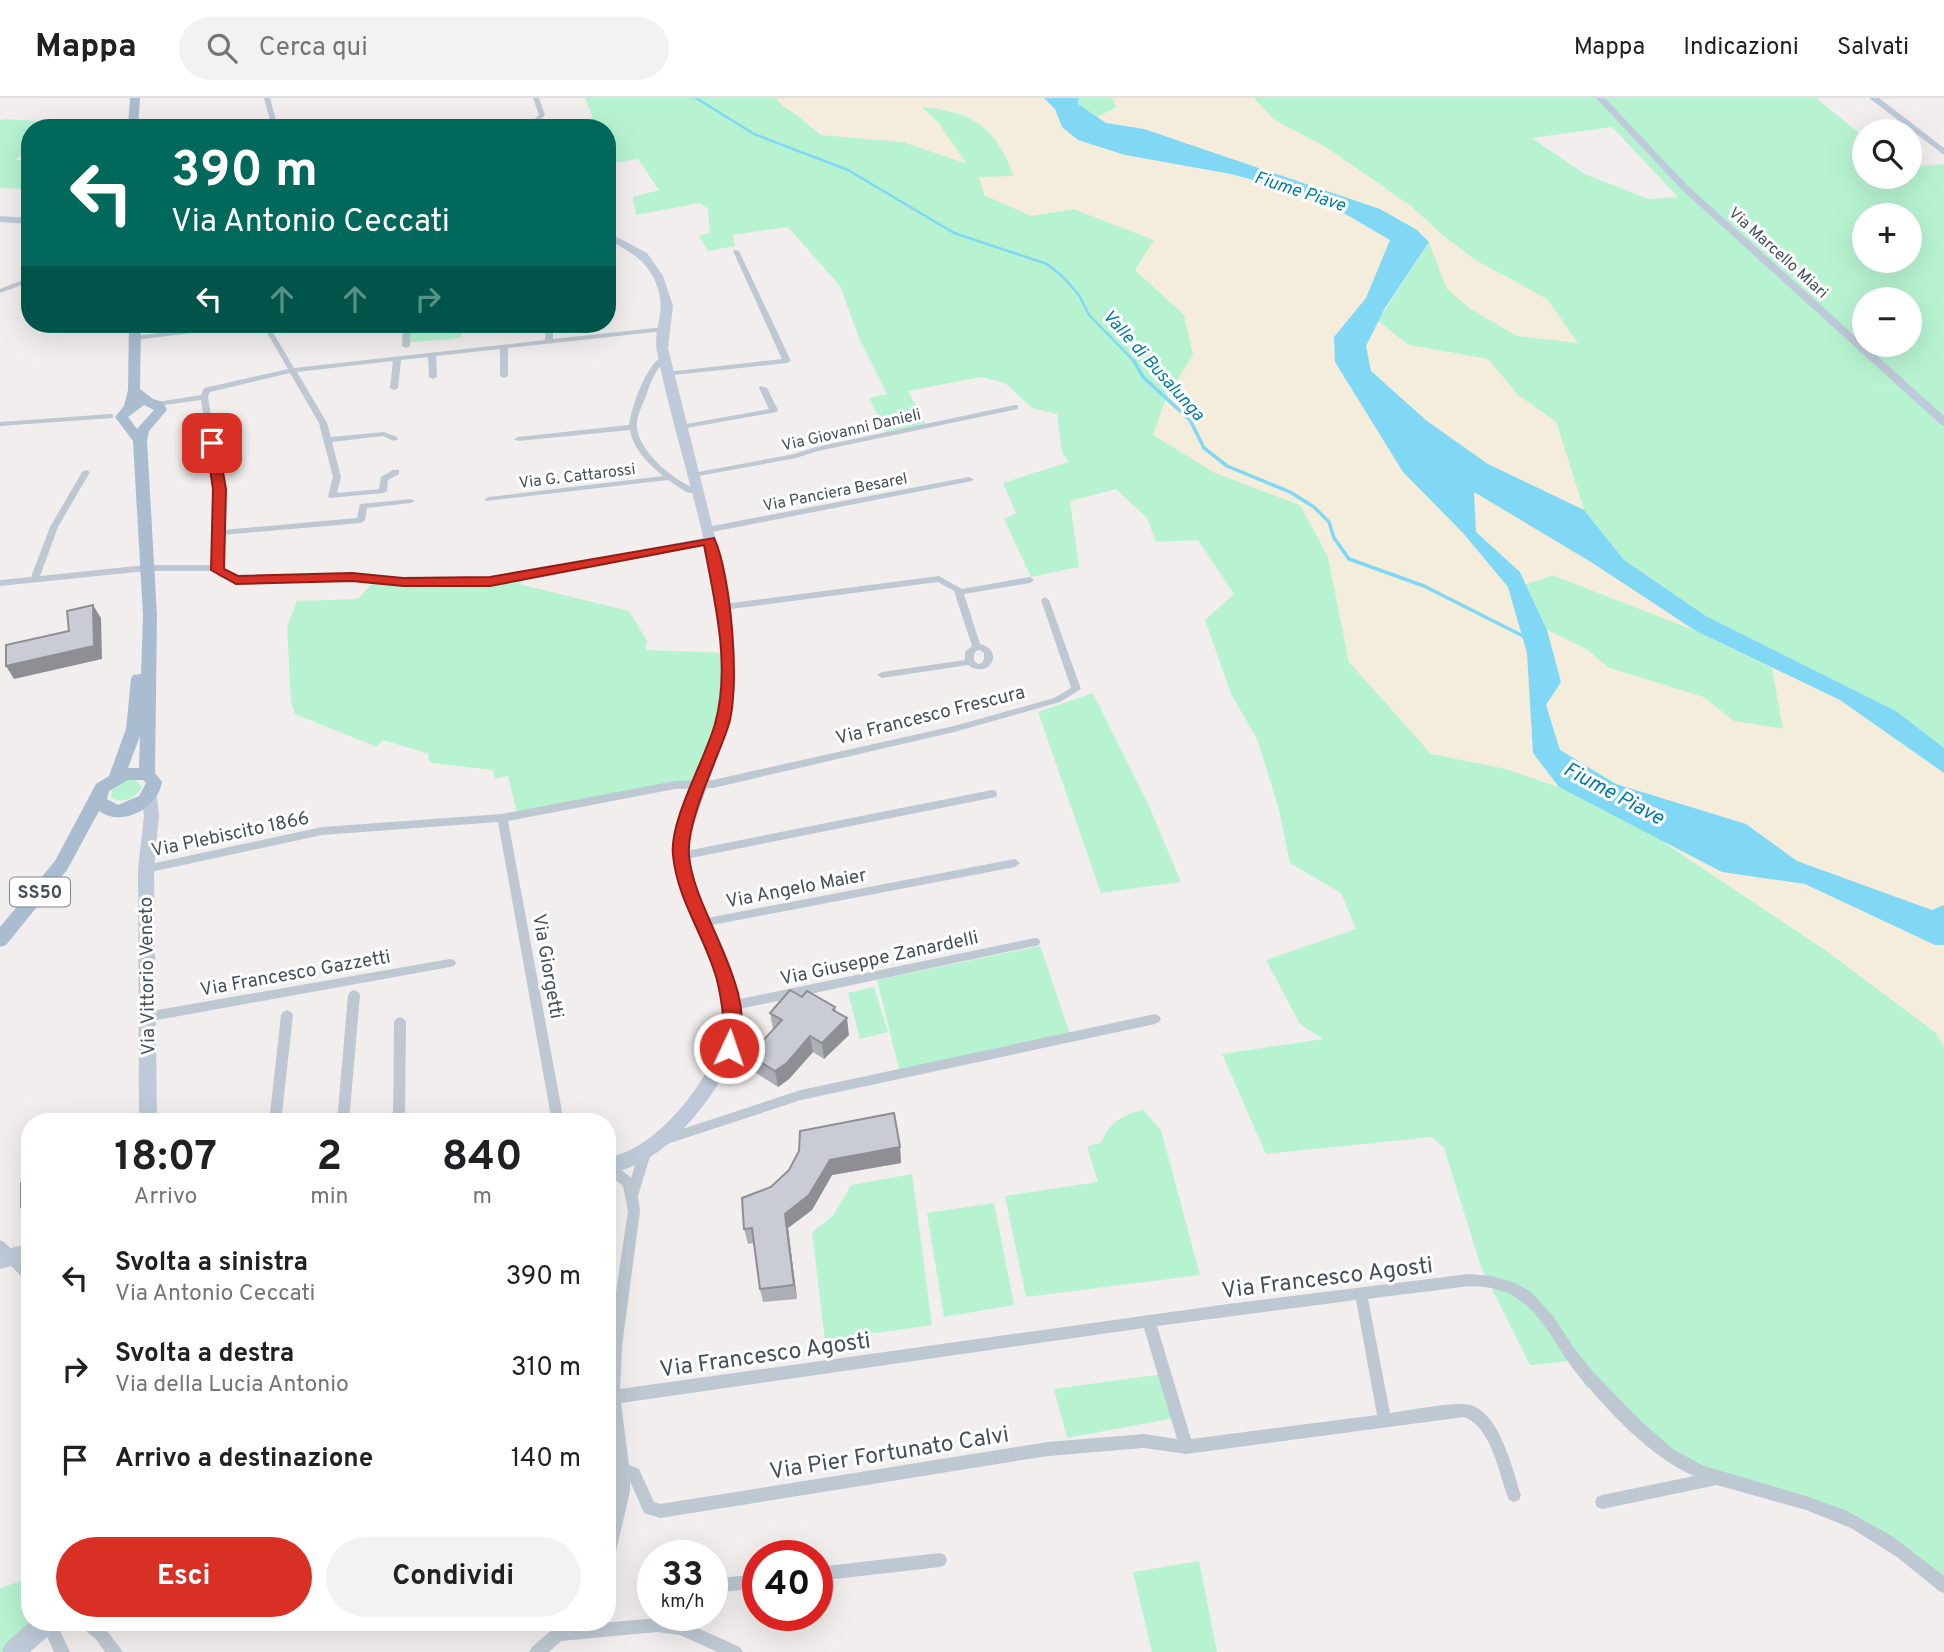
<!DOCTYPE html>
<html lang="it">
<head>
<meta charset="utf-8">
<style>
	:root { --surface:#fff; --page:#f2f2f2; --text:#202124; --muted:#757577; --line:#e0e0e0; --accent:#d93025 }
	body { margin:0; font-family:Overpass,sans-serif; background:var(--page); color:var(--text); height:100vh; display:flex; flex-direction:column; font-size:26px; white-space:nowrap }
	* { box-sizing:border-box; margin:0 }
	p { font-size:23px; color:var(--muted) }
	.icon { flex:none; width:38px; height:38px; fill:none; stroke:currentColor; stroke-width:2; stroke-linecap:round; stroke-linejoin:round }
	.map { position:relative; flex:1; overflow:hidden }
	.panel { position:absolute; left:21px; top:1015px; width:595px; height:518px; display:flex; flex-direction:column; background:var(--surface); border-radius:28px; box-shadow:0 7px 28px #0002 }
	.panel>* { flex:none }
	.top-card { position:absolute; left:21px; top:21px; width:595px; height:214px; border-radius:28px; box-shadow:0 7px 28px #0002; background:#00695c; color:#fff; overflow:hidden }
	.controls { position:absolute; left:1852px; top:21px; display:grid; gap:14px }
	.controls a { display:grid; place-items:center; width:70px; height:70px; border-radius:50%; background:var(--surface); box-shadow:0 7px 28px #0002; font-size:35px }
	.speed { position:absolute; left:637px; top:1442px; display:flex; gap:14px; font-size:35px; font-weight:700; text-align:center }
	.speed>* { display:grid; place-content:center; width:91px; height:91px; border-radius:50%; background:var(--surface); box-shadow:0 7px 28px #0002; line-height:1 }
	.speed small { font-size:18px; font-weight:400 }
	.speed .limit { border:10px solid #d22; background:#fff; color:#111 }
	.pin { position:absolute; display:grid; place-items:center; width:60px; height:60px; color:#fff; margin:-30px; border-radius:14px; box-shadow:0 4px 10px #0006 }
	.me { position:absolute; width:77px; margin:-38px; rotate:3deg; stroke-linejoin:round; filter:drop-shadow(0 0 5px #0008) }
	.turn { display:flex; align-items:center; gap:24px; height:147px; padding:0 35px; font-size:32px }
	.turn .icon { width:91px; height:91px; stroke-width:2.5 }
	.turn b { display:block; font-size:49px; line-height:60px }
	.lanes { display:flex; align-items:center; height:66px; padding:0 35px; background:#0003; justify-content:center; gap:35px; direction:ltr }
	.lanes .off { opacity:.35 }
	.eta { display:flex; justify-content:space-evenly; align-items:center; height:119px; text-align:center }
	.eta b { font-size:42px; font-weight:700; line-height:49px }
	.button { display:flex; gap:14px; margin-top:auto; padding:14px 35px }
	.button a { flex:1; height:80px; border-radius:42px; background:var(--accent); color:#fff; font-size:28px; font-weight:700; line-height:80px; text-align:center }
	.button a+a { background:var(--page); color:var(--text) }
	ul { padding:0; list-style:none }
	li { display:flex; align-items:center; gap:21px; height:91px; padding:0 35px }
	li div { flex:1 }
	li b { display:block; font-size:26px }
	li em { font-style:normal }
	header { display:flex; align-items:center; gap:42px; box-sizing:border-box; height:98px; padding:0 35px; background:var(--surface); border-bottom:2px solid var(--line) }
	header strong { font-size:33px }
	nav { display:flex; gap:38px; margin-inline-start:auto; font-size:24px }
	.search { width:490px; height:63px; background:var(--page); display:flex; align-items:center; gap:18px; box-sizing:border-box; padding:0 24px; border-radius:38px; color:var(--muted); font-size:26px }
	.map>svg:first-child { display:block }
	.green { fill:#b7f3d1; fill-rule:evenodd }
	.sand { fill:#f4eddc }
	.water { fill:#80d8f4 }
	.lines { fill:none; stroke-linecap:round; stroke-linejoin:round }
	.stream-far1 { stroke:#80d8f4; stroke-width:2.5 }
	.stream { stroke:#80d8f4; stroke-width:3.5 }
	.street { fill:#bdc8d2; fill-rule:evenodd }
	.secondary { fill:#becad9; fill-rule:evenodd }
	.primary { fill:#aabcd0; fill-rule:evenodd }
	.wall { fill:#adafb6 }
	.shaded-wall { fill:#8d8f94 }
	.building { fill:#c9ccd4; stroke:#8d8f94; stroke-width:2 }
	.route { fill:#d93025; stroke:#8d1f18; stroke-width:2 }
	.labels { text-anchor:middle; stroke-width:6; stroke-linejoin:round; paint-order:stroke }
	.far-street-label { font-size:16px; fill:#44505d; stroke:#fff }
	.far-water-label { font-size:18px; font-style:italic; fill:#027ca4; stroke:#fff }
	.shield { fill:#fff; stroke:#7c848e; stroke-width:2 }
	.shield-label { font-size:18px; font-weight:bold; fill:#44505d }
	.street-label { font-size:19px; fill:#44505d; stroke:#fff }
	.water-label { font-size:21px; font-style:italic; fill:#027ca4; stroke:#fff }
	.near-street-label { font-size:23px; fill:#44505d; stroke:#fff }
</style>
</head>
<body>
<header>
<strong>Mappa</strong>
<div class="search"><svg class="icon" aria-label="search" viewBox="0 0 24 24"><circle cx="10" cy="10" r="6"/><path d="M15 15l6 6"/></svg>Cerca qui</div>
<nav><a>Mappa</a><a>Indicazioni</a><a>Salvati</a></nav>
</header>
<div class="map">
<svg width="1944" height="1554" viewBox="0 0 1944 1554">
	<rect width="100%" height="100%" fill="#f1eeed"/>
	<path class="green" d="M585,0H776L821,37L903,44L965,65L921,8C974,16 995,26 1014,78L1074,111L1154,142L1506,671L1559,689L1650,735L1825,852L1935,934L1944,948V1483L1831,1409L1682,1364L1593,1284L1587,1290L1569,1263L1530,1267L1481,1169L1444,1050L1432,1039L1266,1056L1222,956L1323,941L1300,926L1266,862L1356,831L1341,795L1290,765L1279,712L1258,643L1231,596L1205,522L1234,496L1198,442L1156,444L1147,420L1116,391L1070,403L1079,469L1031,479L1004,421L1016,415L1003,385L1069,364L1062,355L1057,316L1032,310L1005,285L981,279L908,293L926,326L886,334L869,300L887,296L859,240L840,188L788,129L733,137L735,148L708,153L699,138L710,135L708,111L700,105L636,117L633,99L659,92L638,61L607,66V30H589L592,17Z
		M1079,0H1112L1117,9L1097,19L1078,6Z
		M1254,0H1816L1864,39V79H1909V69L1944,66V650L1896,613L1706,518L1624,462L1584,412L1556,324L1518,297L1488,261L1408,247L1378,223L1429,144L1447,191L1522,187L1475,162L1441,136L1411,108L1273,21ZM1612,29L1677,98V99L1648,101L1585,76L1532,40ZM1864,117H1909V163H1864ZM1864,201H1909V247H1864Z
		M3,21L56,24L61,21H137L138,30H30V48L16,62H30V91L0,90V23Z
		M403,226H499L462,230L461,240L402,245Z
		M1553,477L1696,533L1772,570L1784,631L1733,623L1703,599L1609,570L1586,551L1547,532L1526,486Z
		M527,478L519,486L629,513L647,543L645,552L730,555L724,601L696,685L517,715L508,678L495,681L493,672L432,665L428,662L429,656L383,642L377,649L295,616L291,603L287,529L297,503L358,501L376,481L476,483Z
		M1093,595L1149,708L1181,784L1101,795L1038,614Z
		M135,681L142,688C137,701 122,706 111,700L112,689L120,683Z
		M1040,848L1072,942L900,975L877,882Z
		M874,889L888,934L860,941L848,895Z
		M1143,1012L1161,1032L1200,1177L1026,1199L1005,1098L1098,1084L1087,1048L1101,1045C1109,1025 1123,1016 1143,1012Z
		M912,1076L932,1227L825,1242L812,1134L833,1118L851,1087Z
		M994,1105L1014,1207L944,1219L927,1115Z
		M1163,1276L1175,1320L1067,1340L1054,1291Z
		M1199,1463L1217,1554H1152L1133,1474Z
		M30,1480V1524H59L24,1554H0V1490Z"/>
	<path class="sand" d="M776,0H1044L1055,11L1062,29L1078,42L1125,57L1231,76L1319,100L1391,142L1366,200L1334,239L1335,264L1403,374L1463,435L1508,489L1527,555L1533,655L1559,689L1506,671L1431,656L1349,564L1328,459L1300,407L1215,375L1153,337L1166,300L1193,257L1184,217L1135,172L1154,142L1074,111L1031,118L984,97L979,79L1014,78C996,30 973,12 922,9L938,24L966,65L903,44L826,37L782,7Z
		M1112,0H1254L1273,21L1326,49L1411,108L1441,136L1475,162L1547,201L1578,245L1517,238L1472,212L1447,191L1429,144L1380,111L1145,31L1106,25L1097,19L1117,10Z
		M1378,223L1408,247L1488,261L1518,297L1556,324L1584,412L1488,366L1427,323L1371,273L1366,248Z
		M1474,394L1591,464L1696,533L1553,477L1526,486L1520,474L1476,434Z
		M1547,532L1586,551L1609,570L1703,599L1734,623L1783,631L1772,570L1840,602L1944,675V807L1932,812L1797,763L1746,726L1616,686L1560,652L1546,607L1561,584Z
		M1650,735L1722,774L1805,786L1935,847H1944V948L1935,934L1825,852Z"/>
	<path class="water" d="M1044,0H1079L1078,6L1106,25L1144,31L1380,111L1417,132L1429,144L1385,210L1366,248L1371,273L1427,323L1488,366L1584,412L1624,462L1706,518L1896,613L1944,650V675L1840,602L1696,533L1591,464L1474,394L1476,434L1520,474L1547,532L1561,584L1546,607L1560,652L1616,686L1746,726L1797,763L1932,812L1944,807V847H1935L1805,786L1722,774L1559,689L1533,655L1527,555L1508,489L1463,435L1403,374L1335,264L1334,239L1366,200L1390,142L1318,100L1231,76L1125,57L1078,42L1062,29L1055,11Z"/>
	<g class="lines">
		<path class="stream-far1" d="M696,0L754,36L848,72L954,135L1047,166L1063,179L1079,197L1089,217L1135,264"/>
		<path class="stream" d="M1134,263L1143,279L1190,322L1204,350L1227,368L1290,394L1314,409L1329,424L1334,440L1349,461L1424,488L1525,539"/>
		<path class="street" d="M264,0H270L278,30H272Z
			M533,0H539L545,17L532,30H525L539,17Z
			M734,152L739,153L791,263L787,265L664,278V274H667L782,261L733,153Z
			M30,179V184L0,195V191Z
			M233,226H253L249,228L135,242L131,240L135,238Z
			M262,226H268L294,270L545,242L546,226H553V241L664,229L668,231L664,233L508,250V278L504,280L500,278V251L436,258L437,279L433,281L429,279L428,259L401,262L398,290L394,292L390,290L393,263L297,274L327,325L331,339L384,334L397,339L398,341L394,343L383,338L332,344L341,379L337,395L379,391L381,379L393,372H399V376L388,382L387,393L383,395L329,400L328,398L333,379L319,325L290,275L210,294L208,299L223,391L222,432L357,420L360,406L411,401L415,403L411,405L367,410L365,422L361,425L222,437L221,470L225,475L242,480L352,476L403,481H490L709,439L713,442L709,445L490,487H403L352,482L242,486L219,479L215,473H146L0,488V482L31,479L50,429L82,374L86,372L90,374L58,429L40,478L146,467H213L215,391L201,302L157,308L153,306L157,304L201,297L204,290L288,271Z
			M403,229L410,231V248L406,250L402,248Z
			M661,259L668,261C655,271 651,283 646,298C642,308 636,319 637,330C640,356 677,385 701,393V397L686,394L668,382L486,403L485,401L489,399L663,378C649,366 633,351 630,332L518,343L514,341L518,339L629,327C632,308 645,270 661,259Z
			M760,288L767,290L778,312L777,314L681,331L677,329L681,327L769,311L759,290Z
			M1015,307H1018V311L818,353L796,360L693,379L689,377L693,375L794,356L816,349Z
			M110,316H113V320L0,328V324Z
			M969,379L973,381L972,383L707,435L703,432L707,429Z
			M939,478L962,491L1030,479L1034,482L1030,485L964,496L980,546C1006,553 989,582 968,567L882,580L877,577L882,574L965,562V554L972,548L954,493L938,484L723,512L719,509L723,506ZM980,552L984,555V561L982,565L978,566L974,563V557L976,553Z
			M1045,499L1049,502L1081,591L1060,604L954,634L713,690L675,691L508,723L564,1024H552L498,724L322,737L146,775L142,774L141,771L142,768L146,767L322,729L502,716L675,683L713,682L954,628L1054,600L1071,590L1041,502Z
			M992,692L996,693L997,696L996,699L681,762L676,758L681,754Z
			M1015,761L1020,765L1015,769L702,829L698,828L697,825L698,822L702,821Z
			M1035,840L1039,841L1040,844L1039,847L1035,848L730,913L726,911L724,908L726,905L730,903Z
			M450,861L454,862L456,865L454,868L450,869L146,924L142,922L140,919L142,916L146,914Z
			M354,892L358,894L360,897L349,1024H337L348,897L350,894Z
			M287,912L291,914L293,917L281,1024H269L281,917L283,914Z
			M1155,916L1159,918L1161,921L1159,924L1155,926L801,1002L664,1047L660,1046L658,1042L660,1038L664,1037L801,992Z
			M400,919L404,921L406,924L405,1024H393L394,924L396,921Z
			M645,1050L649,1051L651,1055L638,1098L640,1113L622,1248L620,1291L1228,1206L1469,1176L1492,1178L1515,1185L1530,1193L1553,1218L1574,1250L1595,1276L1641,1323L1674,1352L1704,1368L1806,1398L1845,1412L1892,1438L1944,1478V1495L1939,1493L1897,1459L1851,1430L1806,1412L1717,1387L1602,1411L1597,1409L1595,1404L1597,1399L1602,1397L1694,1378C1649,1358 1609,1314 1578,1277C1553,1246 1538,1201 1495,1191C1475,1185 1453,1190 1432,1193C1411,1195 1390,1198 1368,1201L1390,1315C1413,1312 1439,1306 1462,1306C1498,1305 1512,1370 1521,1397L1519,1402L1514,1404L1509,1402C1499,1377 1492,1329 1464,1319L1186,1356L1144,1350L1048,1358L660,1420L644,1415L630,1383V1393L614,1462L612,1467L607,1469V1430L616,1393V1372L607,1307L608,1248L628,1113L623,1088L607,1075V1063L612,1064L631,1080L639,1055L641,1051ZM1356,1202L1377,1317L1191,1341L1157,1228ZM1144,1230L1177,1341L1144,1336L1048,1344L660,1406L654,1404L639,1371L629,1367L621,1305Z
			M0,1142L4,1144L30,1169V1184L25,1182L0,1157Z
			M940,1455L945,1457L947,1462L945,1467L940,1469L817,1483V1469Z
			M758,1476V1490L712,1495V1481Z
			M671,1517H688L684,1524L740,1549L743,1554H717L680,1537L657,1534L561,1543L549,1554H529L532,1549L561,1524H580L579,1527L657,1520L667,1521Z
			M41,1524H56L70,1554H54Z
			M78,1524H98L105,1530L123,1554H105L95,1540L80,1529Z"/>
		<path class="secondary" d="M1596,0H1605L1687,87L1944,318V328L1940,326L1681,91Z
			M1869,0H1879L1944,50V57Z
			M0,118L30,120V126L0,124Z
			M607,134L647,155L663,178L673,208L668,250L722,467L734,545L735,589L729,626L690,738C687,776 704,811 721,845C752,909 743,960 698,1014C673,1045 647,1068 607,1076V1060C640,1053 664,1030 685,1005C727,953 734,907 705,845C689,812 671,776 674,738C691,692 719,635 721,586C724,473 679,364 657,254C652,226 671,211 652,177C641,158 625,151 607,141Z
			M149,693L157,699L159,717L154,771L157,1024H139L138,771L144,717L141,699Z
			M30,1145V1163L0,1171V1153Z
			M30,1524H58L55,1532L30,1554H2L5,1546Z"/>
		<path class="primary" d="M130,0H140L138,30H128Z
			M129,226H141L140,291L153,301L163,304L167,312L149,333L147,343L157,517L155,675L162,684C158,710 122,730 99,713L67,772L6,847L0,849V829L55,763L96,686L109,678L126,631L131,581L133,577L141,576L143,517L133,343L115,319L124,308L128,292ZM144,307L154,312L137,331L128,319ZM140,638L139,670H128ZM128,682H143L146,685L139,698L118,707L107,701L109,693Z"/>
	</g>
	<path class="wall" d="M802,899L835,909L836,914L849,937L824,961L813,954L789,981L778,989L756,975L752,959L773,931L770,915Z
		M900,1049L901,1065L832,1077L812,1112L788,1130L797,1201L763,1204L760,1191L754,1145L748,1146L744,1131L771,1089Z"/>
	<path class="shaded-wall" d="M93,507L101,520L102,561L14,581L6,568L94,548Z
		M847,920L849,937L824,961L822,945Z
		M810,938L813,954L789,981L778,989L775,973Z
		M900,1049L901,1065L832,1077L812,1112L788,1130L797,1201L794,1187L785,1116L830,1062Z
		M30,1106V1116H29L21,1109Z"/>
	<path class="building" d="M93,507L94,548L6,568V547L69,533L67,513Z
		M790,892L802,899L807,893L835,909L833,912L847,920L822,945L810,938L787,965L775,973L752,959L757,949L782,922L770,915Z
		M894,1015L900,1049L830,1062L809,1097L785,1116L794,1187L760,1191L752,1130L744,1131L742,1100L771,1089L789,1072L799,1053L800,1033Z
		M30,1082V1106L21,1109V1085Z"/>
	<path class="route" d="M212,342L218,345L226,391L224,471L238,478L352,475L403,480L490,479L714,440C731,475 741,592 728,629C717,662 686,724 689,757C693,815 764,897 735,955H723C719,947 724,939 724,930C723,913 721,898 717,882C706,840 677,802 673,757C669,723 705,662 715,626C731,569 715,504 704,447L490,488H403L352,483L236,486L211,472L213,391L206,345Z"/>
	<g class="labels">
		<g class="far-street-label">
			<text transform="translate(1779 154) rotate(42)" y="6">Via Marcello Miari</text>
			<text transform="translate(851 331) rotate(-13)" y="6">Via Giovanni Danieli</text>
			<text transform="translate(577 377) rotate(-7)" y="6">Via G. Cattarossi</text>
			<text transform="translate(835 393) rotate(-11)" y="6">Via Panciera Besarel</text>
		</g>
		<g class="far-water-label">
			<text transform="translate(1300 93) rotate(18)" y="6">Fiume Piave</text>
			<text transform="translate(1154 267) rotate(48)" y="6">Valle di Busalunga</text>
		</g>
		<rect class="shield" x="10" y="779.5" width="60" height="29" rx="5"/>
		<g class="shield-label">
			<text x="40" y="800">SS50</text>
		</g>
		<g class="street-label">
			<text transform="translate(930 616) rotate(-14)" y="7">Via Francesco Frescura</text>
			<text transform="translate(230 735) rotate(-12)" y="7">Via Plebiscito 1866</text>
			<text transform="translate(796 789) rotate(-11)" y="7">Via Angelo Maier</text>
			<text transform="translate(879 859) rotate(-12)" y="7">Via Giuseppe Zanardelli</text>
			<text transform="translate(549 868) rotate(80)" y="7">Via Giorgetti</text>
			<text transform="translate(295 874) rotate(-10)" y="7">Via Francesco Gazzetti</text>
			<text transform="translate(146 878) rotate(-91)" y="7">Via Vittorio Veneto</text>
		</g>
		<g class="water-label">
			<text transform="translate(1614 695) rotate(28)" y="7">Fiume Piave</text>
		</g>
		<g class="near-street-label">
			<text transform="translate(1327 1179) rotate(-7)" y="8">Via Francesco Agosti</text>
			<text transform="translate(765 1256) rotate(-8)" y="8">Via Francesco Agosti</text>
			<text transform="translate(889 1354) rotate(-9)" y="8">Via Pier Fortunato Calvi</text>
		</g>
	</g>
</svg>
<div class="controls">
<a><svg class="icon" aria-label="search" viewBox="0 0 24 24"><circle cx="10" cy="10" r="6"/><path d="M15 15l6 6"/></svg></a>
<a>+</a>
<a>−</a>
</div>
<div class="speed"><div>33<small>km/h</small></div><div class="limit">40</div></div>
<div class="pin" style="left:212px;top:345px;background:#d93025"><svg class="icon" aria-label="arrive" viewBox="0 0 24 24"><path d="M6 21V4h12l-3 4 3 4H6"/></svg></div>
<svg class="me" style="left:729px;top:950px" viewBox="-20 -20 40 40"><circle r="17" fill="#d93025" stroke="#fff" stroke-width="3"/><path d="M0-11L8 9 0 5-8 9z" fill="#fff"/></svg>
<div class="top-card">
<div class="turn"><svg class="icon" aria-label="left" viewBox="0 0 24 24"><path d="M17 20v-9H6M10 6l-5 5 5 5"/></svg><div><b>390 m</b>Via Antonio Ceccati</div></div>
<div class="lanes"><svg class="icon" aria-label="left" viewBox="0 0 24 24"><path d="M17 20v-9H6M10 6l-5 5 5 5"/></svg><svg class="icon off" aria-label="ahead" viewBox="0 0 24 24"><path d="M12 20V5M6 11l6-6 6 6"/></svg><svg class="icon off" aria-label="ahead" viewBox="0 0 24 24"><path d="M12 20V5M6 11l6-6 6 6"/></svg><svg class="icon off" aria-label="right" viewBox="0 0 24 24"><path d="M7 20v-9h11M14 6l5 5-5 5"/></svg></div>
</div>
<section class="panel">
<div class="eta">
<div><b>18:07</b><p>Arrivo</p></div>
<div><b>2</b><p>min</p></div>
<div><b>840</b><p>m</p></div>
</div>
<ul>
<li><svg class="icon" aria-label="left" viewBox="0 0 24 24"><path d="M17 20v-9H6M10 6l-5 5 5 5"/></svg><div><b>Svolta a sinistra</b><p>Via Antonio Ceccati</p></div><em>390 m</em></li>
<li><svg class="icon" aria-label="right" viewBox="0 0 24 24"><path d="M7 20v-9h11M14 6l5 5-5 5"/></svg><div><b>Svolta a destra</b><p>Via della Lucia Antonio</p></div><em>310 m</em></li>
<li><svg class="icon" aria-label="arrive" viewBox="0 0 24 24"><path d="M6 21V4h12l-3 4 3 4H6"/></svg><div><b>Arrivo a destinazione</b></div><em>140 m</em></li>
</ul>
<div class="button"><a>Esci</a><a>Condividi</a></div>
</section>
</div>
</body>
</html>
